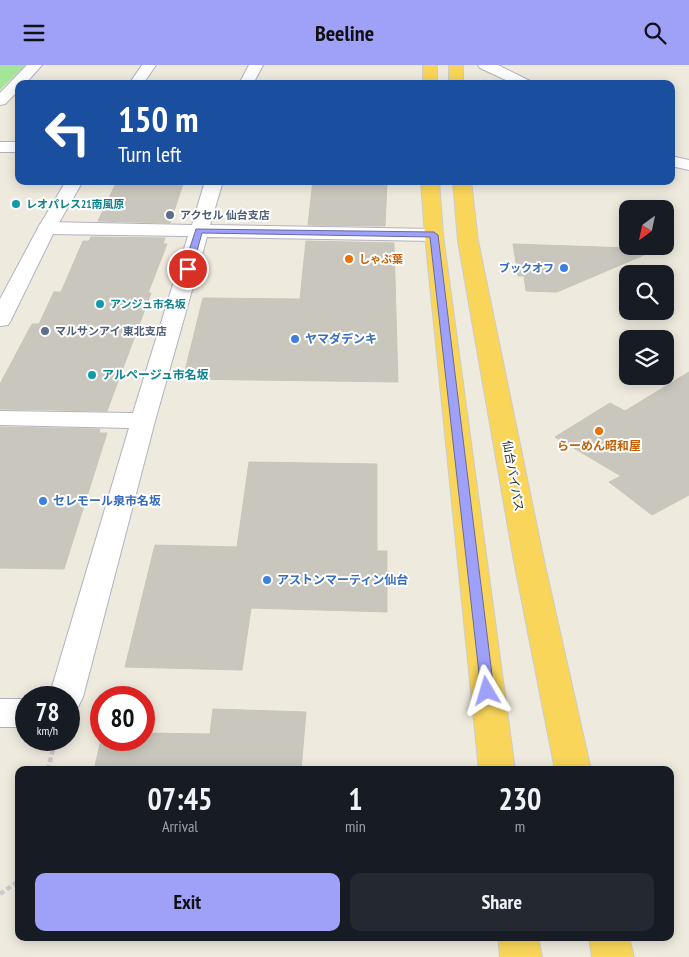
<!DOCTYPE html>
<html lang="en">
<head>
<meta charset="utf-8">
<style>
	:root { --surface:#171b24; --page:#242831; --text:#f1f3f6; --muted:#9ea1a6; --accent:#9fa1f9 }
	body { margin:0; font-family:"PT Sans Narrow","Noto Sans JP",sans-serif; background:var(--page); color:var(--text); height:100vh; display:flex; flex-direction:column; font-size:19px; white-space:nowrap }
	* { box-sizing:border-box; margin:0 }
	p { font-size:16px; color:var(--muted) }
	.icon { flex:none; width:28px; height:28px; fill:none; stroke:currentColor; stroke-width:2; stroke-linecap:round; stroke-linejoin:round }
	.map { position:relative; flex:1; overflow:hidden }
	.panel { position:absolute; left:15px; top:701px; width:659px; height:175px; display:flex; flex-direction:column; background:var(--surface); border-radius:10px; box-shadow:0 2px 12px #0003 }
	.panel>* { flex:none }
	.top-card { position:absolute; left:15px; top:15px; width:660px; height:105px; border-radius:10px; box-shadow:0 2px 12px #0003; background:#1a4fa0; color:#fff; overflow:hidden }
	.needle { width:32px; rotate:213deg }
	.fabs { position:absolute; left:619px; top:135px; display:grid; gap:10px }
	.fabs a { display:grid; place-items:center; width:55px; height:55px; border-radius:10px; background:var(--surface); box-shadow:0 2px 12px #0003; font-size:25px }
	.speed { position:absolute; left:15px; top:621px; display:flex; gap:10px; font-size:25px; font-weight:700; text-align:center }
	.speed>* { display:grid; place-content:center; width:65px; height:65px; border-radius:50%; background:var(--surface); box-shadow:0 2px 12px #0003; line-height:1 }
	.speed small { font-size:12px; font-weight:400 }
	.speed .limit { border:8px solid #d22; background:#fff; color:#111 }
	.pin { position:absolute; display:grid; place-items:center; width:42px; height:42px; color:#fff; margin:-21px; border:2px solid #fff; border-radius:50%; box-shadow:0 1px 5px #0007 }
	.me { position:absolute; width:55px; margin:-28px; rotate:353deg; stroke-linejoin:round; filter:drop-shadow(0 0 4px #0008) }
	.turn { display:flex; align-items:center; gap:18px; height:105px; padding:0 20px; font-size:22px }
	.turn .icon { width:65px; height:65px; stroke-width:2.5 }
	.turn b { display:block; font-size:35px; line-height:42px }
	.eta { display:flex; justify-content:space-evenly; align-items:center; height:85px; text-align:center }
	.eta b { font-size:30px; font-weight:800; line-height:35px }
	.cta { display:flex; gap:10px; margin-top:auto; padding:10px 20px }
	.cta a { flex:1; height:58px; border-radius:10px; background:var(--accent); color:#111; font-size:20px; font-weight:800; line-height:58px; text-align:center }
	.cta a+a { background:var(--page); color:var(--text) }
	header { display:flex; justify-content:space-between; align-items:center; height:65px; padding:0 20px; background:var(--accent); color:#111; font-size:22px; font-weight:800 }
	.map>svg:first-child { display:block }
	.green { fill:#a5e59a }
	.building { fill:#c9c6bd; stroke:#c9c6b7 }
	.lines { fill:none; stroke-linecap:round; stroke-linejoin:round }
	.minor-casing { stroke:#b2b2bf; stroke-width:2 }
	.tertiary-casing { stroke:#b2b2bf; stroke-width:2 }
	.trunk-casing { stroke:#ccc; stroke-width:2 }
	.path { stroke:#ccc; stroke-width:4.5; stroke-dasharray:5 3; stroke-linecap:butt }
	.minor { fill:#fff; fill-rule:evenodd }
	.tertiary { fill:#fff; fill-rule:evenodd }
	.trunk { fill:#f9d65a; fill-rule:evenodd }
	.route { fill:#9fa1f9; stroke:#6769a2 }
	.culture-dot { fill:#0f9aa8; stroke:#fff; stroke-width:2 }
	.service-dot { fill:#5c6f8a; stroke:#fff; stroke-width:2 }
	.food-dot { fill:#e8710a; stroke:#fff; stroke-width:2 }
	.shop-dot { fill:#3f7fe0; stroke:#fff; stroke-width:2 }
	.labels { text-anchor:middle; stroke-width:4; stroke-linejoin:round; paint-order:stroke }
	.far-culture-label { font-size:11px; font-weight:bold; fill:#0d838f; stroke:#fff; text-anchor:start }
	.far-service-label { font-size:11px; font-weight:bold; fill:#4e5e75; stroke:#fff; text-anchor:start }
	.far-food-label { font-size:11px; font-weight:bold; fill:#c56008; stroke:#fff; text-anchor:start }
	.far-shop-label { font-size:11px; font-weight:bold; fill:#366cbe; stroke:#fff; text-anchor:end }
	.shop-label { font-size:12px; font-weight:bold; fill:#366cbe; stroke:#fff; text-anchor:start }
	.culture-label { font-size:12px; font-weight:bold; fill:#0d838f; stroke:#fff; text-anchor:start }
	.food-label { font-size:12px; font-weight:bold; fill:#c56008; stroke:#fff }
	.street-label { font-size:12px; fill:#2c2c2c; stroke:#fff }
</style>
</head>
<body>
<header><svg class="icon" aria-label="menu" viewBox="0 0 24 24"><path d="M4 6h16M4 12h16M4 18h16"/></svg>Beeline<svg class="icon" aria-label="search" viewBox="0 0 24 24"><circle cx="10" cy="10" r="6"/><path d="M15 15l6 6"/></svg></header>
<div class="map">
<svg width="689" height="892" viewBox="0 0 689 892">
	<rect width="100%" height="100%" fill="#eeeade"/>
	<path class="green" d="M0,0H26L0,25Z"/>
	<path class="building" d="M117,116H184L170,158L98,156Z
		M313,116H387L385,161L308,160Z
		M91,172L165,173L163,179H167L148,228H151L107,346L0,344V319L32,259H39L54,227H61L83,176H89Z
		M306,176L394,178L398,317L183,314L203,233L300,234Z
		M513,179L658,184L557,227L526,226L524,211H518Z
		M689,307V430L652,450L609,417L621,411L555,372L610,338L625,346Z
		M0,362L100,364L99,368H107L64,504L0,503Z
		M249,397L377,399V486H387V547L251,543L242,605L125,602L155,480L237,482Z
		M213,644L306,647L301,705H94L101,675H144V668L210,669Z"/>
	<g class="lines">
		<defs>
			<path id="minor" d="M27,0H42L25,19H19V25L5,39L0,40V28Z
				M249,0H263L253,19H239Z
				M478,0H498L530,16L532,19H514L480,3Z
				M0,77H19V87H0Z
				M671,91L689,95V105L671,101Z
				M205,116H223L210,160L434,164L441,166L443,170L441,174L434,176L207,172L155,356L83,632L78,642L69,645V632H49L129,363L0,360V346L133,348L188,171L47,169L40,167L38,163L40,159L47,157L192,160Z
				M0,634H26V662H0Z"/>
			<path id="tertiary" d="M142,0H156L143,19H129Z
				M66,116H83L56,163L11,255L8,260L0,261V234L38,163Z"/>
			<path id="trunk" d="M423,0H437V19H423Z
				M449,0H463V19H449Z
				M421,116H439L443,170L515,705H479L425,170Z
				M453,116H471L478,176L544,496L591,705H555L514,496L458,176Z
				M498,872H538L542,892H500Z
				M589,872H629L634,892H592Z"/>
		</defs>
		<use href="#minor" class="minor-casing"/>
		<use href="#tertiary" class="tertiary-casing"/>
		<use href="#trunk" class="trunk-casing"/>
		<path class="path" d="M48,705L55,675
			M0,829L19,816"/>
		<use href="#minor" class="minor"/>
		<use href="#tertiary" class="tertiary"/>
		<use href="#trunk" class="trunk"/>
	</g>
	<path class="route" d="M196,164L434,167L438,170L494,626L492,630L487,631L483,630L481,626L430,172L202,168L192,204L188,206L183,204Z"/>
	<g class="culture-dot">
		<circle cx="16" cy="139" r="5"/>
		<circle cx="100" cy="239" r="5"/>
		<circle cx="92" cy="310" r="5"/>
	</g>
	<g class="service-dot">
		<circle cx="170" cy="150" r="5"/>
		<circle cx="45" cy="266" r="5"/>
	</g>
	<g class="food-dot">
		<circle cx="349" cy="194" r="5"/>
		<circle cx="599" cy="366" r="5"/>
	</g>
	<g class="shop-dot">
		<circle cx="564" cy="203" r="5"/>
		<circle cx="295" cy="274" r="5"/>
		<circle cx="43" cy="436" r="5"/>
		<circle cx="267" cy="515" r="5"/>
	</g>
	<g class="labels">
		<g class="far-culture-label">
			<text x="26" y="143">レオパレス21南風原</text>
			<text x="110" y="243">アンジュ市名坂</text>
		</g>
		<g class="far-service-label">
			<text x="180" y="154">アクセル 仙台支店</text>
			<text x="55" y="270">マルサンアイ 東北支店</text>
		</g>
		<g class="far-food-label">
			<text x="359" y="198">しゃぶ葉</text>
		</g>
		<g class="far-shop-label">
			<text x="554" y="207">ブックオフ</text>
		</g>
		<g class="shop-label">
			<text x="305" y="278">ヤマダデンキ</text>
			<text x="53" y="440">セレモール泉市名坂</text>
			<text x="277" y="519">アストンマーティン仙台</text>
		</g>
		<g class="culture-label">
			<text x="102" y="314">アルページュ市名坂</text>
		</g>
		<g class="food-label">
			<text x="599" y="385">らーめん昭和屋</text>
		</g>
		<g class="street-label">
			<text transform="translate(513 411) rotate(80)" y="4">仙台バイパス</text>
		</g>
	</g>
</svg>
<div class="fabs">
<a><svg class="needle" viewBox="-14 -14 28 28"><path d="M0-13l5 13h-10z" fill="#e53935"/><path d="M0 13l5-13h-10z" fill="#9ea1a6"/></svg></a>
<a><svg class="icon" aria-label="search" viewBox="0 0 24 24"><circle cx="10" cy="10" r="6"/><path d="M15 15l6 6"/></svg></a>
<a><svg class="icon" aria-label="layers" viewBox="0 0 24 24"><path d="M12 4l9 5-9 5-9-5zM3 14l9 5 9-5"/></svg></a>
</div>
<div class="speed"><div>78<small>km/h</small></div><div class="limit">80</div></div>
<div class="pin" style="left:188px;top:204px;background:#d93025"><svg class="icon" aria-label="arrive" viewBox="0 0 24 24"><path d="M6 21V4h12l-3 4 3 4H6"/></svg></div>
<svg class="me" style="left:487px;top:626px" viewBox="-20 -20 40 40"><path d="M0-17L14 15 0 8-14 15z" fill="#9fa1f9" stroke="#fff" stroke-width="4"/></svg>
<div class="top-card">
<div class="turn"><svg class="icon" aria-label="left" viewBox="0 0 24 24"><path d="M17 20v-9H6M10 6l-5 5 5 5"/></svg><div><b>150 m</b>Turn left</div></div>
</div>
<section class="panel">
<div class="eta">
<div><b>07:45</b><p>Arrival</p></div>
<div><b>1</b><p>min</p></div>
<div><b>230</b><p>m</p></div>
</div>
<div class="cta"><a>Exit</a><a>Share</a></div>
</section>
</div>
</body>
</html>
